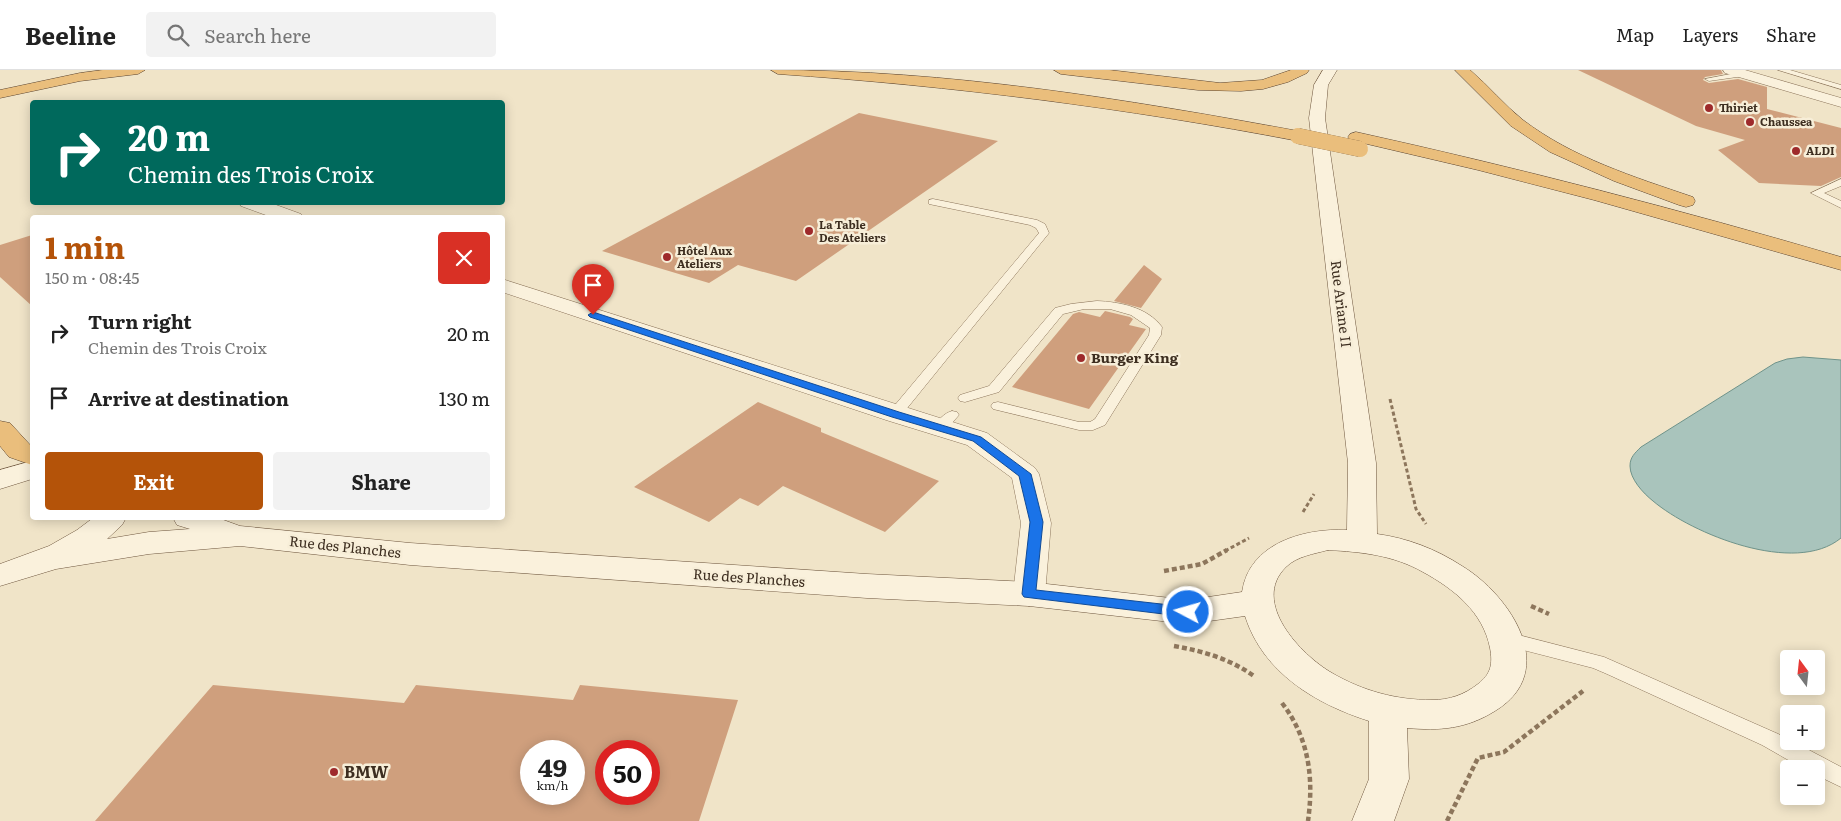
<!DOCTYPE html>
<html lang="en">
<head>
<meta charset="utf-8">
<style>
	:root { --surface:#fff; --page:#f2f2f2; --text:#222; --muted:#767676; --line:#e0e0e0; --accent:#b45309 }
	body { margin:0; font-family:Literata,serif; background:var(--page); color:var(--text); height:100vh; display:flex; flex-direction:column; font-size:19px; white-space:nowrap }
	* { box-sizing:border-box; margin:0 }
	p { font-size:16px; color:var(--muted) }
	.icon { flex:none; width:28px; height:28px; fill:none; stroke:currentColor; stroke-width:2; stroke-linecap:round; stroke-linejoin:round }
	.map { position:relative; flex:1; overflow:hidden }
	.details { position:absolute; left:30px; top:145px; width:475px; height:305px; display:flex; flex-direction:column; background:var(--surface); border-radius:5px; box-shadow:0 2px 12px #0003 }
	.details>* { flex:none }
	.top-card { position:absolute; left:30px; top:30px; width:475px; height:105px; border-radius:5px; box-shadow:0 2px 12px #0003; background:#00695c; color:#fff; overflow:hidden }
	.needle { width:32px; rotate:345deg }
	.buttons { position:absolute; left:1780px; top:580px; display:grid; gap:10px }
	.buttons a { display:grid; place-items:center; width:45px; height:45px; border-radius:5px; background:var(--surface); box-shadow:0 2px 12px #0003; font-size:25px }
	.speed { position:absolute; left:520px; top:670px; display:flex; gap:10px; font-size:25px; font-weight:700; text-align:center }
	.speed>* { display:grid; place-content:center; width:65px; height:65px; border-radius:50%; background:var(--surface); box-shadow:0 2px 12px #0003; line-height:1 }
	.speed small { font-size:12px; font-weight:400 }
	.speed .limit { border:8px solid #d22; background:#fff; color:#111 }
	.pin { position:absolute; display:grid; place-items:center; width:42px; height:42px; color:#fff; margin:-51px -21px; border-radius:50% 50% 50% 0; rotate:-45deg; box-shadow:0 0 5px #0007 }
	.pin .icon { rotate:45deg }
	.me { position:absolute; width:55px; margin:-28px; rotate:276deg; stroke-linejoin:round; filter:drop-shadow(0 0 4px #0008) }
	.turn { display:flex; align-items:center; gap:18px; height:105px; padding:0 15px; font-size:22px }
	.turn .icon { width:65px; height:65px; stroke-width:2.5 }
	.turn b { display:block; font-size:35px; line-height:42px }
	.round { display:grid; place-items:center; flex:none; width:52px; height:52px; border-radius:5px; background:var(--page) }
	.headline { display:flex; align-items:center; justify-content:space-between; height:85px; padding:0 15px }
	h1 { font-size:30px; font-weight:700; line-height:38px; color:var(--accent) }
	.action { display:flex; gap:10px; margin-top:auto; padding:10px 15px }
	.action a { flex:1; height:58px; border-radius:5px; background:var(--accent); color:#fff; font-size:20px; font-weight:700; line-height:58px; text-align:center }
	.action a+a { background:var(--page); color:var(--text) }
	ul { padding:0; list-style:none }
	li { display:flex; align-items:center; gap:15px; height:65px; padding:0 15px }
	li div { flex:1 }
	li b { display:block; font-size:19px }
	li em { font-style:normal }
	header { display:flex; align-items:center; gap:30px; box-sizing:border-box; height:70px; padding:0 25px; background:var(--surface); border-bottom:1px solid var(--line) }
	header strong { font-size:24px }
	nav { display:flex; gap:28px; margin-inline-start:auto; font-size:18px }
	.search { width:350px; height:45px; background:var(--page); display:flex; align-items:center; gap:12px; box-sizing:border-box; padding:0 18px; border-radius:5px; color:var(--muted); font-size:19px }
	.map>svg:first-child { display:block }
	.water { fill:#a9c4bc; stroke:#6f938a }
	.building { fill:#cf9f7d; fill-rule:evenodd }
	.lines { fill:none; stroke-linecap:round; stroke-linejoin:round }
	.service-casing { stroke:#8d765c; stroke-width:1 }
	.minor-casing { stroke:#8d765c; stroke-width:1 }
	.tertiary-casing { stroke:#8d765c; stroke-width:1 }
	.secondary-casing { stroke:#6f573f; stroke-width:1 }
	.trunk-casing { stroke:#5b4430; stroke-width:1 }
	.path-far1 { stroke:#8d765c; stroke-width:3; stroke-dasharray:4 2.5; stroke-linecap:butt }
	.path { stroke:#8d765c; stroke-width:4.5; stroke-dasharray:5 3; stroke-linecap:butt }
	.service { fill:#faf1dc; fill-rule:evenodd }
	.minor { fill:#faf1dc; fill-rule:evenodd }
	.tertiary { fill:#faf1dc; fill-rule:evenodd }
	.secondary { fill:#faf1dc; fill-rule:evenodd }
	.trunk { fill:#eabe7c; fill-rule:evenodd }
	.trunk-bridge-casing { stroke:#5b4430; stroke-width:16; stroke-linecap:butt }
	.trunk-bridge { stroke:#eabe7c; stroke-width:16 }
	.route { fill:#1a73e8; stroke:#114b97 }
	.poi-dot { fill:#9e2a2b; stroke:#f7eed8; stroke-width:2 }
	.labels { text-anchor:middle; stroke-width:5; stroke-linejoin:round; paint-order:stroke }
	.far-poi-label { font-size:11px; font-weight:bold; fill:#3d2e20; stroke:#f7eed8; text-anchor:start }
	.street-label { font-size:14px; fill:#3d2e20; stroke:#f7eed8 }
	.poi-label { font-size:14px; font-weight:bold; fill:#3d2e20; stroke:#f7eed8; text-anchor:start }
	.near-poi-label { font-size:16px; font-weight:bold; fill:#3d2e20; stroke:#f7eed8; text-anchor:start }
</style>
</head>
<body>
<header>
<strong>Beeline</strong>
<div class="search"><svg class="icon" aria-label="search" viewBox="0 0 24 24"><circle cx="10" cy="10" r="6"/><path d="M15 15l6 6"/></svg>Search here</div>
<nav><a>Map</a><a>Layers</a><a>Share</a></nav>
</header>
<div class="map">
<svg width="1841" height="751" viewBox="0 0 1841 751">
	<rect width="100%" height="100%" fill="#f0e4c8"/>
	<path class="water" d="M1803,287L1841,290V468C1795,506 1692,464 1653,431C1643,423 1630,409 1630,396C1630,387 1635,383 1641,377L1775,293L1787,289Z"/>
	<path class="building" d="M1578,0H1721L1723,4L1705,7L1703,10L1709,13L1738,9L1767,17V39L1841,58V107L1821,116L1759,113L1718,80L1745,70L1696,56Z
		M859,43L998,71L796,211L738,195L709,213L602,181Z
		M32,165V236L0,207V175Z
		M1144,195L1162,209L1141,238L1114,231Z
		M1105,241L1130,247L1133,249L1129,255L1146,259L1089,339L1012,317L1073,244L1079,242L1100,247Z
		M758,332L821,358V362L939,411L885,462L783,416L758,436L740,428L709,452L634,417Z
		M213,615L404,633L416,615L573,630L580,615L738,630L699,751H95ZM531,681H574V724H531ZM606,681H649V724H606Z"/>
	<g class="lines">
		<defs>
			<path id="service" d="M1778,0H1790L1841,15V19Z
				M1741,2H1744V6L1709,11L1705,9Z
				M1841,109V116L1824,123L1841,131V138L1811,123Z
				M933,129L1037,150L1045,154L1049,163L900,347H890L888,344L890,341L1039,163L1036,158L1030,155L929,134V130Z
				M1097,231C1120,232 1147,237 1162,257L1161,265L1105,355L1093,360H1079L993,339L991,336L993,333L998,332L1079,352H1090L1095,349L1149,265L1150,258L1131,245L1110,239H1084L1063,244L999,322L965,332L960,331L958,328L960,325L989,316L1055,238L1071,234Z
				M952,341L957,342L959,345L945,361H935L933,358C937,351 944,343 952,341Z
				M1507,562L1604,587L1776,663L1789,669V671H1792L1841,697V717L1816,705V699H1804L1762,675L1607,604L1593,598L1500,574L1498,569L1500,564Z"/>
			<path id="minor" d="M239,132H268L301,144L303,148H274L241,136Z
				M502,209L987,363L1035,398L1039,404L1051,453L1045,524L1041,532L1029,536L1017,532L1013,524L1021,453L1012,408L967,375L886,350L502,222Z"/>
			<path id="tertiary" d="M1723,0H1745L1841,28V37L1725,3Z"/>
			<path id="secondary" d="M1323,0H1337L1328,15L1325,48L1376,393L1377,464C1407,468 1436,479 1462,496C1510,525 1561,601 1495,641C1466,659 1440,661 1407,658L1409,709L1394,751H1352L1369,709V651C1316,634 1263,603 1245,546L1188,554L1029,536L867,528L410,495L240,476L149,484L56,499L0,516V494L49,476L77,460L93,448H126L122,455L107,469L149,462L190,459L177,455L173,448H218L240,456L410,473L867,504L1029,512L1188,530L1242,522C1249,473 1304,458 1347,460L1348,393L1309,48L1314,15ZM1328,480C1362,482 1393,485 1423,502C1454,519 1483,542 1490,578C1493,594 1491,604 1478,614C1464,625 1449,630 1432,630C1396,630 1363,621 1332,603C1301,585 1250,532 1286,497C1297,486 1314,484 1328,480Z
				M32,391V409L0,419V400Z"/>
			<path id="trunk" d="M103,0H145L138,4L80,11L0,28V20L80,3Z
				M771,0C948,0 1125,29 1298,61L1304,63L1306,66L1304,69L1298,71C1126,38 953,16 778,4Z
				M1054,0H1109L1220,13L1262,10L1291,0H1309L1307,3L1288,12L1263,19L1241,21L1198,20L1061,4Z
				M1455,0H1470C1489,16 1504,35 1523,50C1573,88 1634,107 1693,127L1695,131L1693,135L1686,137L1679,135L1614,111L1550,82L1511,56Z
				M1356,62C1519,98 1681,140 1841,187V200L1594,130L1478,100L1350,70L1348,67L1350,64Z
				M0,351L10,353L32,377V395L9,387L0,376Z"/>
		</defs>
		<use href="#service" class="service-casing"/>
		<use href="#minor" class="minor-casing"/>
		<use href="#tertiary" class="tertiary-casing"/>
		<use href="#secondary" class="secondary-casing"/>
		<use href="#trunk" class="trunk-casing"/>
		<path class="path-far1" d="M1390,329L1416,439L1426,454
			M1303,442L1314,424
			M1225,481L1249,468"/>
		<path class="path" d="M1164,501L1202,494L1227,480
			M1531,536L1549,544
			M1174,576C1203,581 1230,589 1254,606
			M1282,633C1309,668 1314,708 1308,751
			M1447,751L1478,688L1504,682L1583,621"/>
		<use href="#service" class="service"/>
		<use href="#minor" class="minor"/>
		<use href="#tertiary" class="tertiary"/>
		<use href="#secondary" class="secondary"/>
		<use href="#trunk" class="trunk"/>
		<defs>
			<path id="trunk-bridge" d="M1298,66L1360,79"/>
		</defs>
		<use href="#trunk-bridge" class="trunk-bridge-casing"/>
		<use href="#trunk-bridge" class="trunk-bridge"/>
	</g>
	<path class="route" d="M593,242L899,342L981,367L1031,404L1043,452L1036,520L1188,537L1193,538L1195,542L1193,545L1188,547L1024,527L1022,524L1030,452L1019,406L973,371L892,347L590,247L588,245Z"/>
	<g class="poi-dot">
		<circle cx="1709" cy="38" r="5"/>
		<circle cx="1750" cy="52" r="5"/>
		<circle cx="1796" cy="81" r="5"/>
		<circle cx="809" cy="161" r="5"/>
		<circle cx="667" cy="187" r="5"/>
		<circle cx="1081" cy="288" r="5"/>
		<circle cx="334" cy="702" r="5"/>
	</g>
	<g class="labels">
		<g class="far-poi-label">
			<text x="1719" y="42">Thiriet</text>
			<text x="1760" y="56">Chaussea</text>
			<text x="1806" y="85">ALDI</text>
			<text x="819" y="159">La Table<tspan x="819" dy="13">Des Ateliers</tspan></text>
			<text x="677" y="185">Hôtel Aux<tspan x="677" dy="13">Ateliers</tspan></text>
		</g>
		<g class="street-label">
			<text transform="translate(1341 234) rotate(83)" y="5">Rue Ariane II</text>
			<text transform="translate(345 477) rotate(6)" y="5">Rue des Planches</text>
			<text transform="translate(749 508) rotate(4)" y="5">Rue des Planches</text>
		</g>
		<g class="poi-label">
			<text x="1091" y="293">Burger King</text>
		</g>
		<g class="near-poi-label">
			<text x="344" y="708">BMW</text>
		</g>
	</g>
</svg>
<div class="buttons">
<a><svg class="needle" viewBox="-14 -14 28 28"><path d="M0-13l5 13h-10z" fill="#e53935"/><path d="M0 13l5-13h-10z" fill="#767676"/></svg></a>
<a>+</a>
<a>−</a>
</div>
<div class="speed"><div>49<small>km/h</small></div><div class="limit">50</div></div>
<div class="pin" style="left:593px;top:245px;background:#d93025"><svg class="icon" aria-label="arrive" viewBox="0 0 24 24"><path d="M6 21V4h12l-3 4 3 4H6"/></svg></div>
<svg class="me" style="left:1188px;top:542px" viewBox="-20 -20 40 40"><circle r="17" fill="#1a73e8" stroke="#fff" stroke-width="3"/><path d="M0-11L8 9 0 5-8 9z" fill="#fff"/></svg>
<div class="top-card">
<div class="turn"><svg class="icon" aria-label="right" viewBox="0 0 24 24"><path d="M7 20v-9h11M14 6l5 5-5 5"/></svg><div><b>20 m</b>Chemin des Trois Croix</div></div>
</div>
<section class="details">
<div class="headline"><div><h1>1 min</h1><p>150 m · 08:45</p></div><a class="round" style="background:#d93025;color:#fff"><svg class="icon" aria-label="close" viewBox="0 0 24 24"><path d="M6 6l12 12M18 6L6 18"/></svg></a></div>
<ul>
<li><svg class="icon" aria-label="right" viewBox="0 0 24 24"><path d="M7 20v-9h11M14 6l5 5-5 5"/></svg><div><b>Turn right</b><p>Chemin des Trois Croix</p></div><em>20 m</em></li>
<li><svg class="icon" aria-label="arrive" viewBox="0 0 24 24"><path d="M6 21V4h12l-3 4 3 4H6"/></svg><div><b>Arrive at destination</b></div><em>130 m</em></li>
</ul>
<div class="action"><a>Exit</a><a>Share</a></div>
</section>
</div>
</body>
</html>
